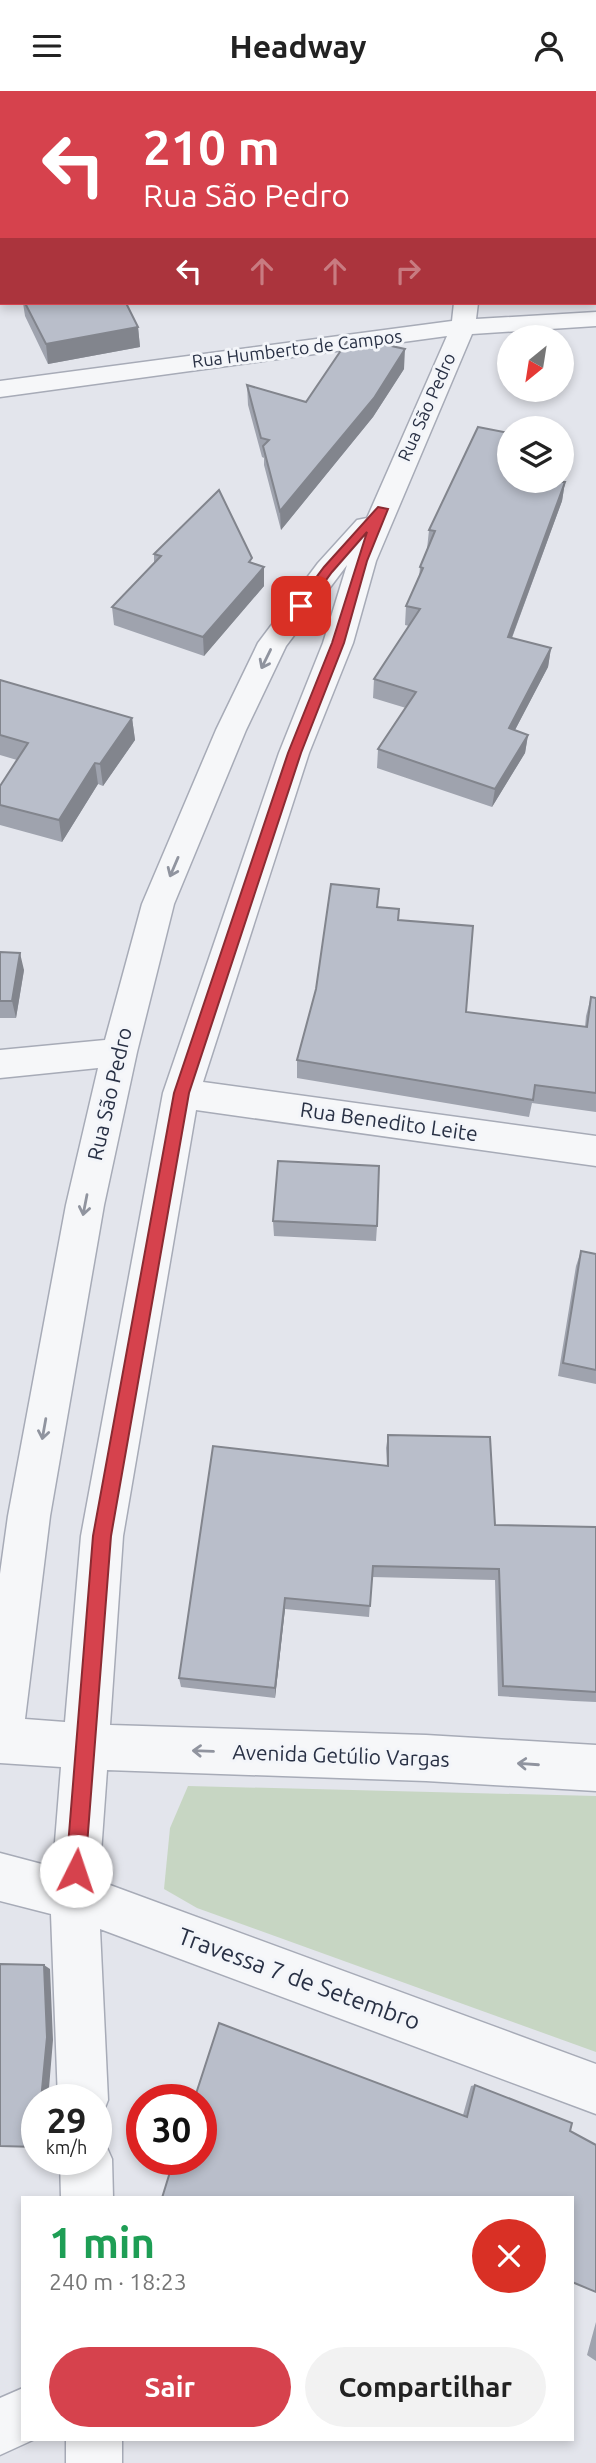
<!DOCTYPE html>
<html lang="pt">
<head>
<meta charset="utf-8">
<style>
	:root { --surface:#fff; --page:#f2f2f2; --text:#222; --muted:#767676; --accent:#d6424d }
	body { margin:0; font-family:Ubuntu,sans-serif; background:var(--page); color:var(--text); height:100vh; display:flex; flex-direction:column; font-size:26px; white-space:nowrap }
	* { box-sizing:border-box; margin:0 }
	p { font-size:23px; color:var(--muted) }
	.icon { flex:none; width:38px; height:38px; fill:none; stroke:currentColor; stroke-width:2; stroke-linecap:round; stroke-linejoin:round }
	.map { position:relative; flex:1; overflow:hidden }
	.drawer { position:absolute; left:21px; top:2105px; width:553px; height:245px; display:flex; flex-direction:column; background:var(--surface); border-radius:0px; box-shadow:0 4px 10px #0003 }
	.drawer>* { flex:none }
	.guide { position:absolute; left:0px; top:0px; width:597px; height:214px; box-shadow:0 4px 10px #0003; background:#d6424d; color:#fff; overflow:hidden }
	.needle { width:46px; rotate:210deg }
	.fabs { position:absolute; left:497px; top:234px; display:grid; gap:14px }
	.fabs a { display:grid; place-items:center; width:77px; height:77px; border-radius:50%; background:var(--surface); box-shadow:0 4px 10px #0003; font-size:35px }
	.speed { position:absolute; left:21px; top:1993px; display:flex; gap:14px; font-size:35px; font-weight:700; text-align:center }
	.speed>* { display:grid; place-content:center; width:91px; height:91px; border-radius:50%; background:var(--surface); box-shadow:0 4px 10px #0003; line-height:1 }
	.speed small { font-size:18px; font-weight:400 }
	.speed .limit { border:10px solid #d22; background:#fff; color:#111 }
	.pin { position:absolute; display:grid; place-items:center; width:60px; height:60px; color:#fff; margin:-30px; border-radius:14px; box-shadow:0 4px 10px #0006 }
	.me { position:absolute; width:77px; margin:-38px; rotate:4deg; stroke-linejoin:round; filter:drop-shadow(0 0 5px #0008) }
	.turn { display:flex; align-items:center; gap:24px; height:147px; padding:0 28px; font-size:32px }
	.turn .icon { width:91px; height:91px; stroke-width:2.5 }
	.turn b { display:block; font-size:49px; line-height:60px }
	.lanes { display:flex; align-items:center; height:66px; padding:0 28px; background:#0003; justify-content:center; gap:35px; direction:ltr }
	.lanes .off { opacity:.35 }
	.round { display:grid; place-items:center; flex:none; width:74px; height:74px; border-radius:37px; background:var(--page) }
	.summary { display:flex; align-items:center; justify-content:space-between; height:119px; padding:0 28px }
	h1 { font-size:42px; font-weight:700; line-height:52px; color:#1e9e55 }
	.button { display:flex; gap:14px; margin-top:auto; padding:14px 28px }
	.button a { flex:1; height:80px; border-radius:42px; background:var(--accent); color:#fff; font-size:28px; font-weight:700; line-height:80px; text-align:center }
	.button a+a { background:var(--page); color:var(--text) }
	header { display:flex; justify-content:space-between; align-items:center; height:91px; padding:0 28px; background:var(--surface); font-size:32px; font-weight:700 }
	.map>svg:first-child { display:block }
	.green { fill:#c7d6c3 }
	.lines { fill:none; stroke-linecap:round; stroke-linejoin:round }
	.minor-casing { stroke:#a7abb7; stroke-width:3 }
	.minor { fill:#f6f7f9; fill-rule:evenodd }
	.wall { fill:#9fa3ae }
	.shaded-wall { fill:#82858d }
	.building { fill:#b9beca; stroke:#82858d; stroke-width:2 }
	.oneway { stroke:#90949f }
	.route { fill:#d6424d; stroke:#8b2b32; stroke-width:2 }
	.labels { text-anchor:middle; stroke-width:6; stroke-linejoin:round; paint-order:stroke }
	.far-street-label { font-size:18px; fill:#293145; stroke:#f3f5f9 }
	.street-label { font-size:21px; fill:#293145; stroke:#f3f5f9 }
	.near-street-label { font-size:24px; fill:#293145; stroke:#f3f5f9 }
</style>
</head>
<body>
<header><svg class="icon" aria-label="menu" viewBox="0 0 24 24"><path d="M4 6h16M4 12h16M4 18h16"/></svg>Headway<svg class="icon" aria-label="person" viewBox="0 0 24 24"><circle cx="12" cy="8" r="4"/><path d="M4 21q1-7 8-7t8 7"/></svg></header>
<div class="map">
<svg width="596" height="2372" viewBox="0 0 596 2372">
	<rect width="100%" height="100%" fill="#e3e5ec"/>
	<path class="green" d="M188,1695L596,1705V1961L197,1817L164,1798L170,1737Z"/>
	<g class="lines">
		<defs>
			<path id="minor" d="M482,0H502V2H482Z
				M454,212H478L476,228L596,221V235L472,243L376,470L353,552L309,662L203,991L596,1045V1075L196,1019L123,1445L110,1634L426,1644L596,1654V1700L426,1690L107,1679L99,1790L596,1973V2023L100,1838L108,2009L101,2027L96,2029V2009H58L51,1823L0,1810V1762L53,1776L61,1676L0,1672V1483L8,1425L66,1114L98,977L0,987V959L105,949L142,813L216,639L258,552L318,472L357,429L367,427L447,245L0,306V290L452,230ZM347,474L323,552L279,662L163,1002L81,1445L65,1631L25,1628L50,1425L104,1114L137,961L174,813L246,639L286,555Z
				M96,2046L104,2050L112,2068L113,2107H61L60,2068H96Z
				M23,2297V2348H35L0,2364V2307Z
				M66,2348H122V2372H66Z"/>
		</defs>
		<use href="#minor" class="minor-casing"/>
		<use href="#minor" class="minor"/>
	</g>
	<path class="wall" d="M531,0H596V210H595V2H532Z
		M23,212H126L138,236L140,256L48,273L25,225Z
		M404,278L373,326L281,439L264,374V367L262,366L248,314L247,294L306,311Z
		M509,390L565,391L562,410L512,547L551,557L548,576L515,639L528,644L525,662L492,716L377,677L378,658L406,617L373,607L374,588L409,535L405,534L406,515L419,487L420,476L427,458L429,439Z
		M154,463L252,472L264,476V495L204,565L114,534L112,516L154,472Z
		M0,589L132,627L135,649L103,695L98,693L62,751L0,734V695L17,669L0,664Z
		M378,816L398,829L466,921L585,936L586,925L591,906L596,907V1021L532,1012L529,1026L297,987V969Z
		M0,861L24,879L16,927H0Z
		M273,1130L377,1135L376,1150L274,1145Z
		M581,1160L596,1163V1293L558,1285L576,1175Z
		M388,1344L495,1434L596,1436V1611L574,1610L498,1605L495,1489L372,1486L369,1526L285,1518L275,1607L181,1596L179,1587L387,1375L386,1357Z
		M475,1994L570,2040L572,2191L463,2024L471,1995Z
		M596,2231V2270L587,2264Z"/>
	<path class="shaded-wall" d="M138,236L140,256L48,273L46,253Z
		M405,258L404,278L373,326L281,439L280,420Z
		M565,391L562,410L505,565L508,546Z
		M264,476V495L204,565L203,546Z
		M551,557L548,576L506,656L509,637Z
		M132,627L135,649L103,695L100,673Z
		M528,644L525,662L492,716L495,698Z
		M95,672L98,693L62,751L59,729Z
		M20,862L24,879L16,927L12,910Z
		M285,1507V1518L275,1607V1597Z
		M44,1874L50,1878L53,1949L48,2009H41Z"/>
	<path class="building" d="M539,0H596V192H595V2H540Z
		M25,212H126L138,236L46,253Z
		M350,246L405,258L374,307L280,420L263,355L269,349L261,347L247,294L306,311Z
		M478,336L509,342V390L565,391L508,546L551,557L509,637L528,644L495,698L378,658L416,601L374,588L420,518L406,515L423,477L420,476L435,440L429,439Z
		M219,399L252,467L249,471L264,476L203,546L112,516L161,465L154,463Z
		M0,589L132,627L100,673L95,672L59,729L0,714V695L28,652L0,644Z
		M331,793L379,798L377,816L399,818L398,829L473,835L466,921L587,936L591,906L596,907V1002L535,994L533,1009L297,969L316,898Z
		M0,861L20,862L12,910H0Z
		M278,1070L379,1075L377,1135L273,1130Z
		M581,1160L596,1163V1279L563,1272Z
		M388,1344L490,1346L495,1434L596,1436V1601L503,1595L499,1478L373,1475L370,1515L285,1507L275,1597L179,1587L213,1355L388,1375Z
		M0,1873L44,1874L47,1946L41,2009H37V2056L0,2055Z
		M219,1932L467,2026L475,1994L572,2032L570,2040L596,2054V2201L572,2191V2107H162L174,2068H201V2009H194Z"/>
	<defs><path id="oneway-shaft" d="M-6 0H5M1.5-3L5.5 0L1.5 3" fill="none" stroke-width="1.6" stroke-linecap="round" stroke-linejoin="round" transform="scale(1.75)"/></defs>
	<g class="oneway">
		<use href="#oneway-shaft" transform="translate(266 568) rotate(116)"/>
		<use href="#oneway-shaft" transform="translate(174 776) rotate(113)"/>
		<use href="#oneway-shaft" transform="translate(85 1114) rotate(101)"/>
		<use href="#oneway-shaft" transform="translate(44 1338) rotate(100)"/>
		<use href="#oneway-shaft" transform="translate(203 1660) rotate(-178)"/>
		<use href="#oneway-shaft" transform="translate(528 1673) rotate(-176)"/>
	</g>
	<path class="route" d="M378,416L388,418L367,470L344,552L301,662L189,1002L111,1445L85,1780L83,1787L76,1790L69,1787L66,1780L93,1445L174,1002L288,662L332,552L367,441L332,481L305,518H296L295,515L324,476Z"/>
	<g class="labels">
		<g class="far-street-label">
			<text transform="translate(297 258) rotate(-7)" y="6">Rua Humberto de Campos</text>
			<text transform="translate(427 316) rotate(-66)" y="6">Rua São Pedro</text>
		</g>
		<g class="street-label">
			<text transform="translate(110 1003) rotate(-77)" y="7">Rua São Pedro</text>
			<text transform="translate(389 1031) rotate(8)" y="7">Rua Benedito Leite</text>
			<text transform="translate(341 1665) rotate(2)" y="7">Avenida Getúlio Vargas</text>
		</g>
		<g class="near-street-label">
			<text transform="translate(299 1888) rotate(20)" y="8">Travessa 7 de Setembro</text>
		</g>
	</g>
</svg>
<div class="fabs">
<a><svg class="needle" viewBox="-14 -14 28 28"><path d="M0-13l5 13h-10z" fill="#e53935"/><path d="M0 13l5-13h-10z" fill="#767676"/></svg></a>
<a><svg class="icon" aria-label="layers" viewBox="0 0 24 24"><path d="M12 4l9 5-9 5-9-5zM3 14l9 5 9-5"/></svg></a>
</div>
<div class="speed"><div>29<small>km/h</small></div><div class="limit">30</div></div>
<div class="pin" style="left:301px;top:515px;background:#d93025"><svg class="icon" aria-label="arrive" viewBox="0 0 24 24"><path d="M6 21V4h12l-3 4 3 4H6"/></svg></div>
<svg class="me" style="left:76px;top:1780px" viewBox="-20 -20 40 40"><circle r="19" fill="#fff"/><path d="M0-13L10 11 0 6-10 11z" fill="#d6424d"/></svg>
<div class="guide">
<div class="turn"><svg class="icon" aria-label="left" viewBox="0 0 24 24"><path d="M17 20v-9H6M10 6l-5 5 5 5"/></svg><div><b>210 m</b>Rua São Pedro</div></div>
<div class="lanes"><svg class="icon" aria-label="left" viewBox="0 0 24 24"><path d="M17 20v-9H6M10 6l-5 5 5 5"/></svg><svg class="icon off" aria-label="ahead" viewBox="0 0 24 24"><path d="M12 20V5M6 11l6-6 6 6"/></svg><svg class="icon off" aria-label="ahead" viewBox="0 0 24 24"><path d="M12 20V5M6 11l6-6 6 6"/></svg><svg class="icon off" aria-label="right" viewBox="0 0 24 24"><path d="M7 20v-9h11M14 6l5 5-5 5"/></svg></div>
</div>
<section class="drawer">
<div class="summary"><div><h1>1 min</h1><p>240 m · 18:23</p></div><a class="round" style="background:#d93025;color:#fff"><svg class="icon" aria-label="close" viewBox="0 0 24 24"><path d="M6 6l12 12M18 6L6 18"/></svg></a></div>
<div class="button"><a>Sair</a><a>Compartilhar</a></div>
</section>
</div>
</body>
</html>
